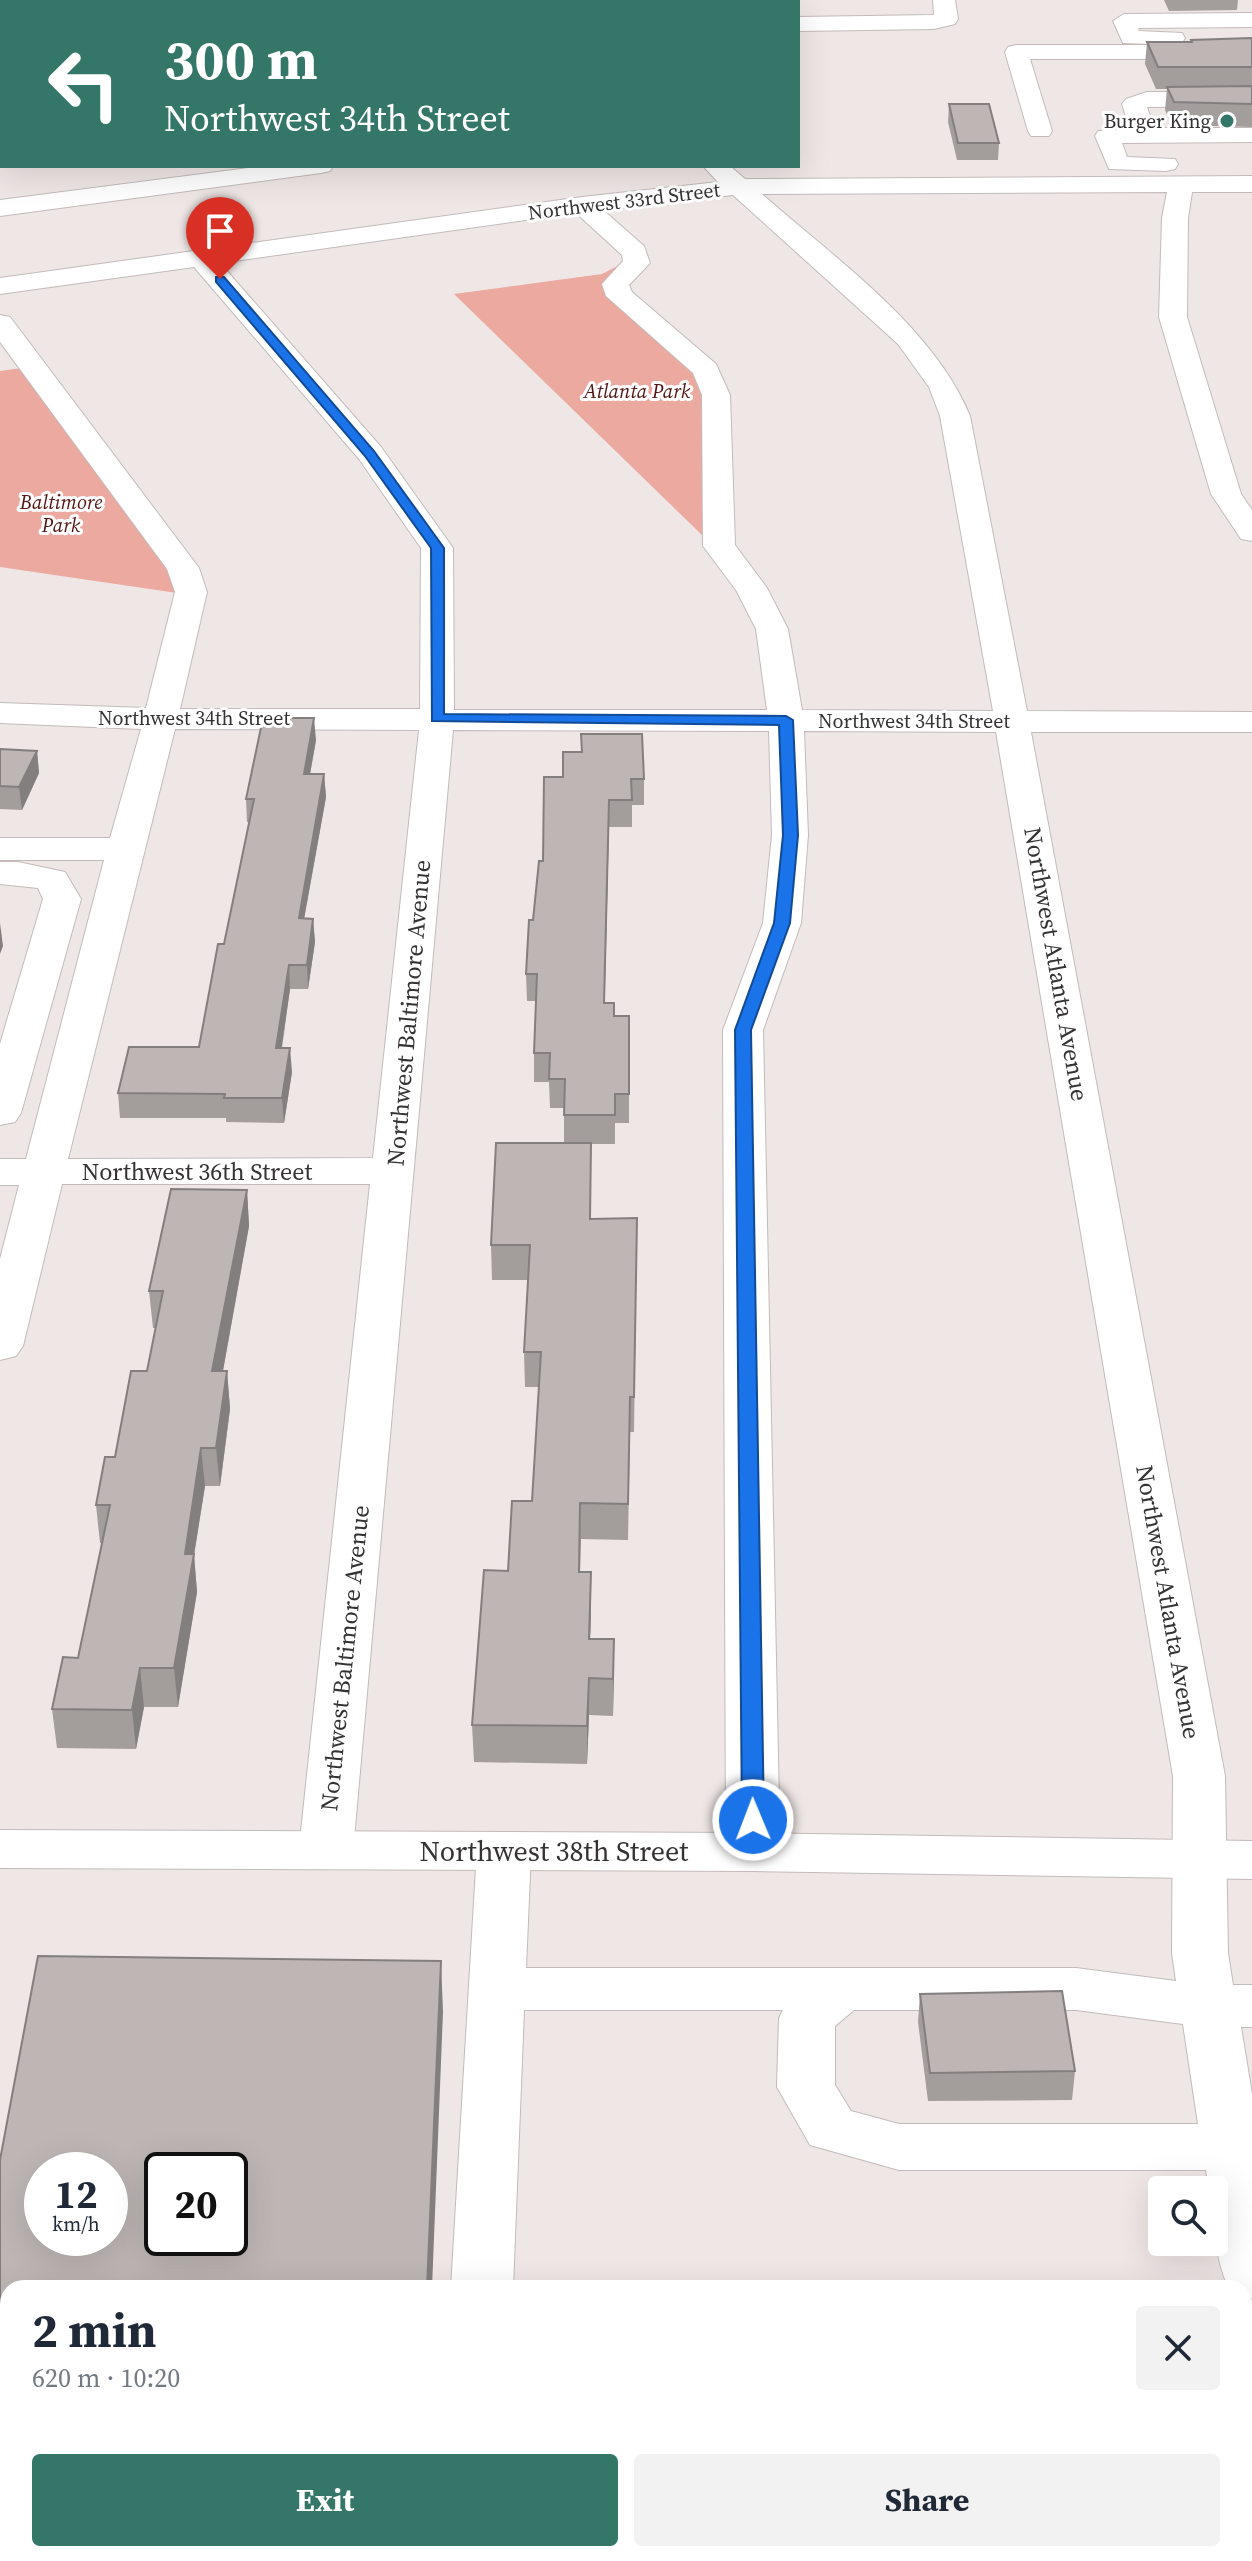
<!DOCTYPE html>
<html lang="en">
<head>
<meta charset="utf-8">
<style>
	:root { --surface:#fff; --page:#f2f2f3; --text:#1f2937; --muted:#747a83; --accent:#347769 }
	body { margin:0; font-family:"Source Serif 4",serif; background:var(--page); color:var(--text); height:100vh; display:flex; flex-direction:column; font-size:30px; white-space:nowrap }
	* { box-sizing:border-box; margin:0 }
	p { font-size:26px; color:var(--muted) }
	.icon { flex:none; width:44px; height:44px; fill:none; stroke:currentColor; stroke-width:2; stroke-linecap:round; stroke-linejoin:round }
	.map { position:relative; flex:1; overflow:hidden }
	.sheet { position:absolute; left:0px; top:2280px; width:1252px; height:282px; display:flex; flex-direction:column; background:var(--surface); border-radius:24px 24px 0 0; box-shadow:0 8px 32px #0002 }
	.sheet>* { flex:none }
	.hud { position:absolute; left:0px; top:0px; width:800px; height:168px; box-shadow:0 8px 32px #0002; background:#347769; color:#fff; overflow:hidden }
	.buttons { position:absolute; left:1148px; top:2176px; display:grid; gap:16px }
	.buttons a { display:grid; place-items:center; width:80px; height:80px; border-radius:8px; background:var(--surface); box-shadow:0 8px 32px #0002; font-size:40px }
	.speed { position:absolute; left:24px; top:2152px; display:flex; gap:16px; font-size:40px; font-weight:700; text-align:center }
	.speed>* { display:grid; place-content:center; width:104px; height:104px; border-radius:50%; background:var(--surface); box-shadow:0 8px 32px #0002; line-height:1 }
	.speed small { font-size:20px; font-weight:400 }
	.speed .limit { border:4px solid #111; border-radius:12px; background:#fff; color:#111 }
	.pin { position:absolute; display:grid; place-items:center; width:68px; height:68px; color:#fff; margin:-82px -34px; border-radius:50% 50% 50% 0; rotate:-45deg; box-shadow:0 0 8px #0007 }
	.pin .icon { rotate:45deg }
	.me { position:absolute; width:88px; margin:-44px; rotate:359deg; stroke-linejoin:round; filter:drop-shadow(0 0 6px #0008) }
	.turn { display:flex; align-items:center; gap:28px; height:168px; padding:0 32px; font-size:36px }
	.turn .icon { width:104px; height:104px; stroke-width:2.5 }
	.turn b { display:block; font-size:56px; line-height:68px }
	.round { display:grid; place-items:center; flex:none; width:84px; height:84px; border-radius:8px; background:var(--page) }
	.summary { display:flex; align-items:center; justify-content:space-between; height:136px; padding:0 32px }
	h1 { font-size:48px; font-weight:700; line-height:60px }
	.cta { display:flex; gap:16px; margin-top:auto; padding:16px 32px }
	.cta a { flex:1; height:92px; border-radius:8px; background:var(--accent); color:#fff; font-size:32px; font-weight:700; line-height:92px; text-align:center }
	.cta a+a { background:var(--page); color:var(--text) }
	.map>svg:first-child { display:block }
	.green { fill:#eba9a0 }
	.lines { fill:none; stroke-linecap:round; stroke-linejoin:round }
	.minor-casing { stroke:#c3bbba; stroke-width:2 }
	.major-casing { stroke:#c3bbba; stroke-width:2 }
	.minor { fill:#fff; fill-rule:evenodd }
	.major { fill:#fff; fill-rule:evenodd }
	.wall { fill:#a39d9c }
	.shaded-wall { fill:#847f7f }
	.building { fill:#bdb6b5; stroke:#847f7f; stroke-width:2; fill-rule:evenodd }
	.route { fill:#1a73e8; stroke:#114b97; stroke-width:2 }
	.poi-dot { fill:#347769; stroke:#fff; stroke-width:3 }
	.labels { text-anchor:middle; stroke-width:6; stroke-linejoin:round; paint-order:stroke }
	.far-poi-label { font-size:20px; fill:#353232; stroke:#fff; text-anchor:end }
	.far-street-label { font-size:20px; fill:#353232; stroke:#fff }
	.far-park-label { font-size:20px; font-style:italic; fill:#53130f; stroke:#fff }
	.street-label { font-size:24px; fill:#353232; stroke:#fff }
	.near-street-label { font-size:28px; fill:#353232; stroke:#fff }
</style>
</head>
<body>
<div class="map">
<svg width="1252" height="2561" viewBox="0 0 1252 2561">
	<rect width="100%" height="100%" fill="#efe7e6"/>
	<path class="green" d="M629,260L616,276L713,394L704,537L454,294L602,274Z
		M29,367L177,567L184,594L0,567V371Z"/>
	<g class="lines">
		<defs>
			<path id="minor" d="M434,0H456V2H434Z
				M933,0H955L958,19L955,24L934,29L798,31V17L934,15Z
				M1252,13V27L1138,28L1139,31L1182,33L1185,38L1182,43L1174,45L1123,43L1113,21L1124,14Z
				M0,15H2V29H0Z
				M1016,45H1252V59H1030L1052,131L1049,136H1031L1028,131L1005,52L1008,47Z
				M1147,92H1252V106L1147,107L1154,128H1252V142L1122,143L1127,157L1175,159L1178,164L1175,169L1166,171L1109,169L1095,136L1098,131L1130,129L1122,104L1126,99Z
				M0,135H2V149H0Z
				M264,166H333L330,171L321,173L0,216V200Z
				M703,166H730L745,179L1252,176V192H1192L1188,218L1187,317L1241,494L1252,510V541L1241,539L1211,494L1159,317L1162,218L1167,192L762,194C834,258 933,326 970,416L1027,711L1252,712V732H1031L1225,1776L1228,1953L1233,1985H1252V2027H1241L1252,2094V2298L1244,2295V2288H1229C1214,2258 1214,2223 1214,2190H1209L1206,2170H899L810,2145L777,2087L779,2018L783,2010H524L513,2288H451L477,1851L485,1837L504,1832L523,1837L531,1851L526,1968H1076L1176,1981L1172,1953L1173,1776L996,732L804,731L808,835L801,923L763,1030L780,1852L772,1866L753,1871L734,1866L726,1852L723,1030L763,923L772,835L769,731L453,730L353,1850L345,1864L326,1869L307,1864L299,1850L370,1184H62L23,1346L16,1356L0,1360V1259L19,1185H0V1159H26L104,860H0V838H110L141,729L0,723V703L146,708L175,592L167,569L0,342V315L10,317L199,568L207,592L180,709H420L421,548L359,459L194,267L0,294V278L582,197L718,182ZM733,195L898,344L929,387L940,416L993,711L802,710L788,629L767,588L735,545L730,395L716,364L632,292L629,285L650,263L644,246L603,210ZM576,213L622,255L623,261L602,284L606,296L693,373L702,395L703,546L736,590L756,629L767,710H454L453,548L381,447L220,263ZM175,729L419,730L373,1158L68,1159ZM854,2010H1076L1183,2024L1198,2124H899L851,2111L835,2085V2026Z
				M0,862H18L65,872L81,899L21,1113L15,1122L0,1125V1044L43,899L38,888L0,884Z
				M1252,2355V2409L1244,2410V2356Z
				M436,2554H502L501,2561H435Z"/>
			<path id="major" d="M0,1830L753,1833L1252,1841V1879L753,1871L0,1868Z"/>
		</defs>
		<use href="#minor" class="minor-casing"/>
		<use href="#major" class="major-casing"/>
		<use href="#minor" class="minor"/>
		<use href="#major" class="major"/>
	</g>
	<path class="wall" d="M1164,0H1238L1237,10L1169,11Z
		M1252,38V127L1172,125L1165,110L1167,89H1156L1145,64L1147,42H1191V40Z
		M949,104L999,143L998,160H957L948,122Z
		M316,740L310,774H324L326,797L304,918L313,919L315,942L308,989H290L282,1048L292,1072L284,1123L226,1122V1118H120L118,1093L199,1047L224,944L249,822H247L246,799Z
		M0,749L37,751L39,773L22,810L0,809Z
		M544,777L644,779V805H632V827H609L604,1003L614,1016H629V1123H615V1144H591L590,1219L637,1218L634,1432H630L628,1540L581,1539L580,1572L591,1608L590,1639H614L613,1716L589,1715L587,1764L474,1762L472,1725L508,1571L532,1501L539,1387H525L524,1352L528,1280H492L491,1245L564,1143V1108H550L549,1082H534V1053L536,1001H527L526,974L543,861Z
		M247,1190L249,1226L223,1371H227L230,1409L220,1486H205L194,1555L197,1592L178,1707H144L136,1749L57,1748L52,1709L78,1658L102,1543H100L96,1505L147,1371L156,1328H153L149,1291Z
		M920,1994L1075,2071L1072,2100L928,2101L918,2022Z"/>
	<path class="shaded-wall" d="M314,718L316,740L306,797L304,774Z
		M37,751L39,773L22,810L19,787Z
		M324,774L326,797L300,942L299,918Z
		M609,800V827L604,1031V1003Z
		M313,919L315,942L308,989L307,965Z
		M0,923L3,946L0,954Z
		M289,965L290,989L278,1072L276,1048Z
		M290,1048L292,1072L284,1123L282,1098Z
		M247,1190L249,1226L216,1409L212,1371Z
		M227,1371L230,1409L220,1486L216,1448Z
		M201,1448L205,1486L194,1555L197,1592L178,1707L174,1668L185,1554Z
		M591,1572V1608L589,1675V1639Z
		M614,1639V1676L613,1716V1679Z
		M140,1668L144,1707L136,1749L132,1710Z
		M589,1678V1715L587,1764V1726Z
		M441,1961L443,2012L432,2288H427Z
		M416,2554H421V2561H416Z"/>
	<path class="building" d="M1252,38V67H1158L1147,42H1192L1191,40Z
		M1252,86V104L1174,102L1167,87Z
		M949,104H989L999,143H958Z
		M263,718H314L304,774H324L299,918L313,919L307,965H289L276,1048H290L282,1098H224L225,1094L118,1093L129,1047H199L218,944H224L254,799H246Z
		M581,734H642L644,779H631L632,800H609L604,1003H614V1016H629V1094H615V1115H564L565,1079H549L550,1053H534L537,974H526L529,920H533L539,861H543L544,777H563V752H582Z
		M0,749L37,751L19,787L0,786Z
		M496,1143H591L590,1219L637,1218L634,1397H630L628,1504L580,1503L579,1572H591L589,1639H614L613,1679L589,1678L587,1726L472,1725L484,1570L508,1571L512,1501H532L541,1352H524L530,1245H491Z
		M171,1189L247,1190L212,1371H227L216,1448H201L185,1554H194L174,1668H140L132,1710L52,1709L63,1657L78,1658L110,1505H96L105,1457H115L131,1371H147L163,1291H149Z
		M38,1956L441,1961L427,2288H8V2554H416V2561H0V2160ZM42,2170H110V2238H42ZM162,2170H230V2238H162Z
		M1062,1991L1075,2071L930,2073L920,1994Z"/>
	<path class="route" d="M216,277H224L374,451L444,548V714L786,716L793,720L798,835L790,923L751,1030L764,1820L761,1826H745L742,1820L735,1030L774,923L783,835L779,725L432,721L431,548L365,456L216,282Z"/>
	<circle class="poi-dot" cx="1227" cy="121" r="8"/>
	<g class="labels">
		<g class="far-poi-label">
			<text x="1211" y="128">Burger King</text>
		</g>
		<g class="far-street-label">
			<text transform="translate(624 201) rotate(-7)" y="7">Northwest 33rd Street</text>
			<text x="194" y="725">Northwest 34th Street</text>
			<text x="914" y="728">Northwest 34th Street</text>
		</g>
		<g class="far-park-label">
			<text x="637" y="398">Atlanta Park</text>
			<text x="61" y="509">Baltimore<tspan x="61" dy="23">Park</tspan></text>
		</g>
		<g class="street-label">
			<text transform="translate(1056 964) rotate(80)" y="8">Northwest Atlanta Avenue</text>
			<text transform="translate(409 1013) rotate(-85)" y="8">Northwest Baltimore Avenue</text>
			<text x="197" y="1180">Northwest 36th Street</text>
			<text transform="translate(1168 1602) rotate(80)" y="8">Northwest Atlanta Avenue</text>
			<text transform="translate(345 1658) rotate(-84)" y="8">Northwest Baltimore Avenue</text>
		</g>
		<g class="near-street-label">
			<text x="554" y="1861">Northwest 38th Street</text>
		</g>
	</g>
</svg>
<div class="buttons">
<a><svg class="icon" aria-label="search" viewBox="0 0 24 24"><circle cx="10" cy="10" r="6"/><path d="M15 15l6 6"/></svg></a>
</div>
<div class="speed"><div>12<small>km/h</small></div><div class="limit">20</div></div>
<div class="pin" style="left:220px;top:279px;background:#d93025"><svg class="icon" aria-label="arrive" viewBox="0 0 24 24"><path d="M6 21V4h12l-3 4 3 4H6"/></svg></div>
<svg class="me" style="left:753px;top:1820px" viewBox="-20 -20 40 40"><circle r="17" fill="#1a73e8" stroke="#fff" stroke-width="3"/><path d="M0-11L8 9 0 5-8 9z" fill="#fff"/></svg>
<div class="hud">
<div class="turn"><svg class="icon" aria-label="left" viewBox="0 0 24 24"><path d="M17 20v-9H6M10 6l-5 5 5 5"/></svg><div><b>300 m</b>Northwest 34th Street</div></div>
</div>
<section class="sheet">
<div class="summary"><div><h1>2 min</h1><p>620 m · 10:20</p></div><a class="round"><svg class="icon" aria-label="close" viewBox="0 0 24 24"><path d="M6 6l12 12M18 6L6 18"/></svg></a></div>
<div class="cta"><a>Exit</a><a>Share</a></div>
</section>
</div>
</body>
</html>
